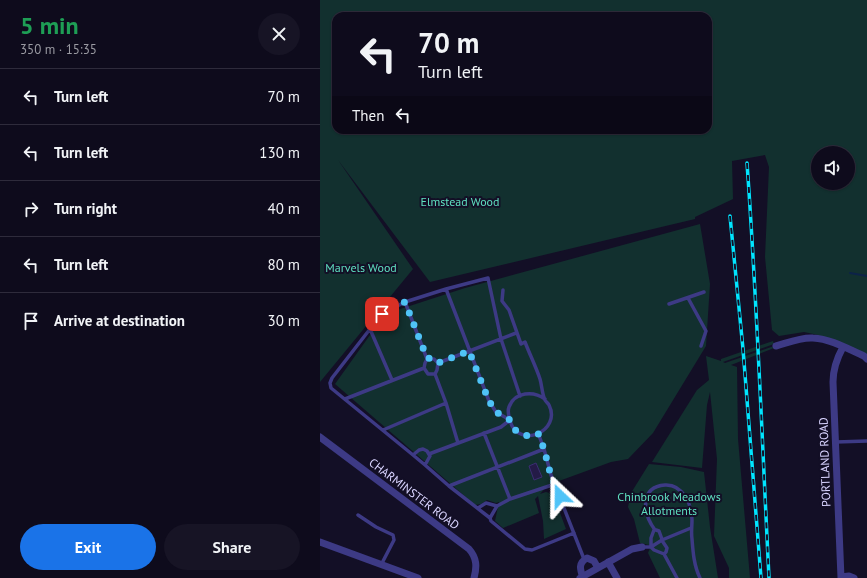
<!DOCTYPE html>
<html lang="en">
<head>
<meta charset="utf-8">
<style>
	:root { --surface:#0e0b1c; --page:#171425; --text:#f1f3f6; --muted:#9b9ba3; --line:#2e2b3b; --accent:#1a73e8 }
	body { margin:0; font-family:"PT Sans",sans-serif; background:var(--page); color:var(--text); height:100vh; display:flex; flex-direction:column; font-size:15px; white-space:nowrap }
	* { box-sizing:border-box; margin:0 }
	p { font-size:13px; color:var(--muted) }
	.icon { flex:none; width:22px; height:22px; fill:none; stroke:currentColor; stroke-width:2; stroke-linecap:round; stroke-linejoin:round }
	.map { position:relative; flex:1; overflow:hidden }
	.details { display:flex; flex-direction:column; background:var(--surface); width:320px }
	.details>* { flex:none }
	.banner { position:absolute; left:12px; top:12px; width:380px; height:122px; border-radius:12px; box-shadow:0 1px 3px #0004,0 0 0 1px var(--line); background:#0e0b1c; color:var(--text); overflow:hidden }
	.buttons { position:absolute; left:491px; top:146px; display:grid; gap:8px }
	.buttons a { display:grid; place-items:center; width:44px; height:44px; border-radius:50%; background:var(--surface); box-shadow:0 1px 3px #0004,0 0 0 1px var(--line); font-size:20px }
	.pin { position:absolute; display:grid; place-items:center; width:34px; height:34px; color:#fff; margin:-17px; border-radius:8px; box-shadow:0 2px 6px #0006 }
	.me { position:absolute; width:44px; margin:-22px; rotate:337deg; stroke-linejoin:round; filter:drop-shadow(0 0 3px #0008) }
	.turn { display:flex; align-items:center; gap:14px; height:84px; padding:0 20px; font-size:18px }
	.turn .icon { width:52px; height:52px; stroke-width:2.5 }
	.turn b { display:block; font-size:28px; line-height:34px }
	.then { display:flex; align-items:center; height:38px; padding:0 20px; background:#0003; gap:8px; font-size:15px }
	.round { display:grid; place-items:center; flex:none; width:42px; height:42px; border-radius:21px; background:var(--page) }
	.overview { display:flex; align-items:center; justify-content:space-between; height:68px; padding:0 20px }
	h1 { font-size:24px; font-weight:600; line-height:30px; color:#1e9e55 }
	.primary-button { display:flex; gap:8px; margin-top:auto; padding:8px 20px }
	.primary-button a { flex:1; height:46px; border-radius:24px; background:var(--accent); color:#fff; font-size:16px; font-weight:600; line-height:46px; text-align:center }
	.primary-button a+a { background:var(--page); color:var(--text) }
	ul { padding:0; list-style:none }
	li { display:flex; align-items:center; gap:12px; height:56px; padding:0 20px; border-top:1px solid var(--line) }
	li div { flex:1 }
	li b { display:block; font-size:15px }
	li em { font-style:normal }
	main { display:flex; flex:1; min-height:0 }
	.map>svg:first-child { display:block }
	.green { fill:#12302f; fill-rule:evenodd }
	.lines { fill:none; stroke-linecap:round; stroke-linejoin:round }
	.stream { stroke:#0c2248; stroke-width:2 }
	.building { fill:#241b47; stroke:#3b2d73 }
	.lane { stroke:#3d3a85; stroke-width:3.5 }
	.street { stroke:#3d3a85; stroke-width:7 }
	.rail-casing { stroke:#00e5ff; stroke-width:3.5 }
	.rail { stroke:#130f26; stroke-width:2; stroke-dasharray:6; stroke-linecap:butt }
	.route { stroke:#4fc3f7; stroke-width:7; stroke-dasharray:0 12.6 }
	.labels { text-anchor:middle; stroke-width:4; stroke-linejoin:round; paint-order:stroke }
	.park-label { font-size:12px; fill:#5fe0c0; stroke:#130f26 }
	.street-label { font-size:12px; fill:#d9d4ff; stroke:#130f26 }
</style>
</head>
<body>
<main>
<section class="details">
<div class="overview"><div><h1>5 min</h1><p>350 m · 15:35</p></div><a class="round"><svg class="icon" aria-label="close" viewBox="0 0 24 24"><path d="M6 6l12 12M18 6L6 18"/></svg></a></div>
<ul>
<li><svg class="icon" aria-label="left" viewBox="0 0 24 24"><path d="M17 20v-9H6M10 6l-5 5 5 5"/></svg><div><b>Turn left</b></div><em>70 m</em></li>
<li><svg class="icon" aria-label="left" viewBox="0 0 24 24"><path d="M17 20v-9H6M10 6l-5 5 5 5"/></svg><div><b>Turn left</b></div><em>130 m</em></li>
<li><svg class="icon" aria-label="right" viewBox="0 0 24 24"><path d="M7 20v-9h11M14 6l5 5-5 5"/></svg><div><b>Turn right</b></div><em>40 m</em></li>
<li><svg class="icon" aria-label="left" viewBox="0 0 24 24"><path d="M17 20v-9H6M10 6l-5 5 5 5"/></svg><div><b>Turn left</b></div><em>80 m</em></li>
<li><svg class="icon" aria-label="arrive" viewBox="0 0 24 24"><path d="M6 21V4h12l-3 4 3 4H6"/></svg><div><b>Arrive at destination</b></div><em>30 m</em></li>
</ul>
<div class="primary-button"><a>Exit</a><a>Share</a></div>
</section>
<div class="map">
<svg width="547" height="578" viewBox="0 0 547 578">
	<rect width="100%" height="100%" fill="#130f26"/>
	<path class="green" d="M0,0H547V357L498,335L484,332L459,336L452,330L445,257L449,167L445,155L412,161L413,199L375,217V219L110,282L18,160L93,269L0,382ZM16,16H388V130H16ZM498,153H528V183H498Z
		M380,224L390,284L386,346L333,433L308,459L291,462L228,485L220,494L226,492L233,494L246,529L224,539L223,521L218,496L215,499L219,513L183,528L175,521L179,502L176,503L167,500L161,504L155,505L15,384L65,314L145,288Z
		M453,341L454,344L403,362L405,363L454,346V348L411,365L417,367L418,439L430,578H409V568L394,536L397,459L390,392L387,405L382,468L332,462L377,390L389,380L386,356L401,361V359Z
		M329,464L361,467L384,472L390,527L398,578H340L328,553L330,548L329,545L320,543L314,519L308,507L311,493Z"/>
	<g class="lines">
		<path class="stream" d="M530,273L547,276"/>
	</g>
	<path class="building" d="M216,463L222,477L214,480L209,466Z"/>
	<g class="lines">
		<path class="lane" d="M126,289L168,278L181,339L200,396
			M183,290L182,301L189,310L201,344L205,342C210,355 216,367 220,379C222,386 222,394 225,400C226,402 228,403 229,405C242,431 199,450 190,421C189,416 187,412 189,407C195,391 214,391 225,399
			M368,298L386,331L381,346
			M349,304L384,292
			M50,329L12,378L10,383L11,388L93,455L99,450L103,449L107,451L110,456L105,465L129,486L224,449
			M107,359L85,302L126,289L169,401L176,412L190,420L181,427L109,454
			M104,368L105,363L107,359H114L118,363
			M115,374L126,403L138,443
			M72,380L50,329L62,314L85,302
			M25,399L104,368L108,374H115L117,370L118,363L196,333
			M63,430L126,403
			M164,433L190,499
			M218,433L224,449L231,475L264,559
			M516,442L547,441
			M93,455L105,465
			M129,486L170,518L177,506L190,499L235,484
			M158,508L166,503L177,506
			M38,515L56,527L73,535L74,540L61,565
			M170,518L171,521L205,549L212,550L254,533
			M334,530H336L339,531L343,542L347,548L346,552L344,554L334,550L331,547V538Z
			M335,530C323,514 319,487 345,485C363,484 372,505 372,520C372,526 371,533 372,539C373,552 374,566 380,578
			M322,547H331L342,540L371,528
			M344,554L357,578"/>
		<path class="street" d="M456,346C467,343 481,337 493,338C511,339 528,349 544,356L547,359
			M0,437L149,549C157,558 157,567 154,578
			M0,542L98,578
			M288,562L297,578
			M521,577L529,576L534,578
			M260,578L312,549L322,547
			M263,578C260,569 258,563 267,558L274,561L278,568
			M521,578L513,382C513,369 517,358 523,347"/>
		<defs>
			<path id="rail" d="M427,163C437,301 442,439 449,578
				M410,216L423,349L441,578"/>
		</defs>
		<use href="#rail" class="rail-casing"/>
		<use href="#rail" class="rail"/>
	</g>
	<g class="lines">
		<path class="route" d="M62,314L85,302L107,358L114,359L118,363L149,351L169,401L176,412L190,420C194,434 206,439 218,433L224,449L231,476L240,496"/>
	</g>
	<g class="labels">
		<g class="park-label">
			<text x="140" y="206">Elmstead Wood</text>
			<text x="41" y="272">Marvels Wood</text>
			<text x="349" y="501">Chinbrook Meadows<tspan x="349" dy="14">Allotments</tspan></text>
		</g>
		<g class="street-label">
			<text transform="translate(505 462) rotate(-92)" y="4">PORTLAND ROAD</text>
			<text transform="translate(94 494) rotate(37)" y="4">CHARMINSTER ROAD</text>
		</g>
	</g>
</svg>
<div class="buttons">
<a><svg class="icon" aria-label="sound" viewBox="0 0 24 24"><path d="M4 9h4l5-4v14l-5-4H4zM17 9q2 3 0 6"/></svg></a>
</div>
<div class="pin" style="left:62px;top:314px;background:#d93025"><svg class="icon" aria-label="arrive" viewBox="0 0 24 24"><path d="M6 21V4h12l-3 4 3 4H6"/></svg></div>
<svg class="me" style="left:240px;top:496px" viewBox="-20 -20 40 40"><path d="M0-17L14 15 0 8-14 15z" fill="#4fc3f7" stroke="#fff" stroke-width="4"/></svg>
<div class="banner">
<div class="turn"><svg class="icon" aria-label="left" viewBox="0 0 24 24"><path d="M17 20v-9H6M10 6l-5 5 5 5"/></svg><div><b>70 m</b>Turn left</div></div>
<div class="then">Then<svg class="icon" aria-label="left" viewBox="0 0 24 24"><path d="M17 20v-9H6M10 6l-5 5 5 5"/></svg></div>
</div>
</div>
</main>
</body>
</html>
